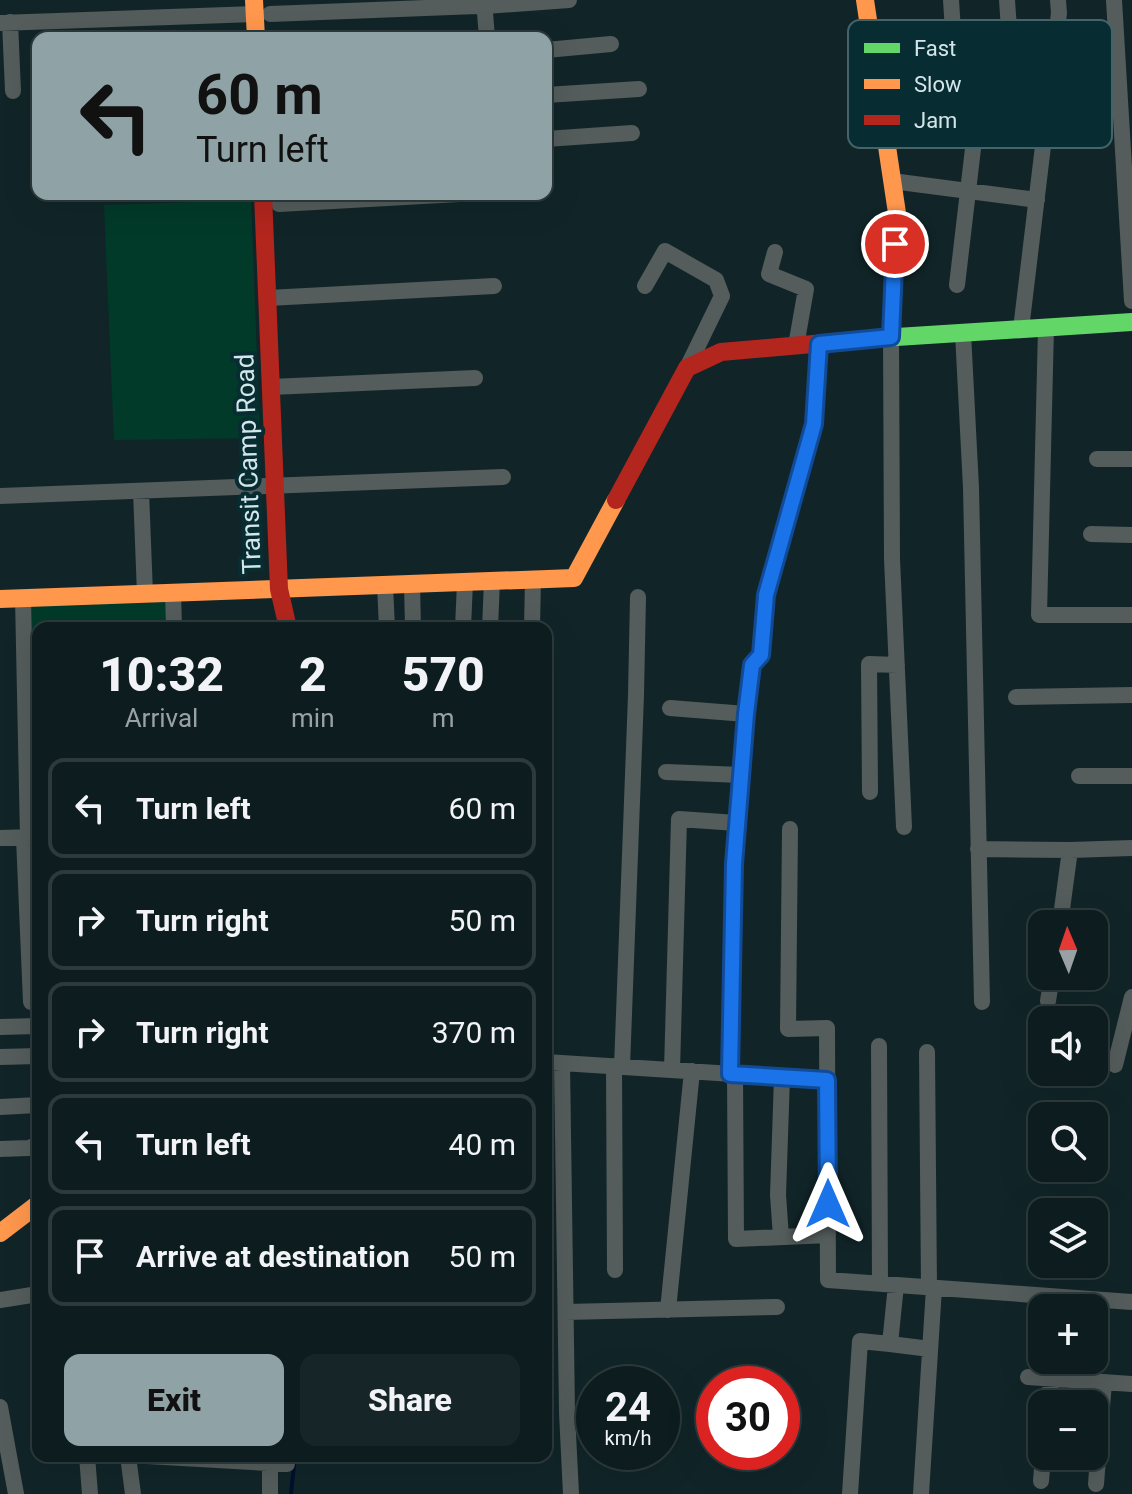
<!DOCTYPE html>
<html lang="en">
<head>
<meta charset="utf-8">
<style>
	:root { --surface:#0d1c1e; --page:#162527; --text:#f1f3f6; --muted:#9aa1a4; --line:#2d3a3c; --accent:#8fa2a5 }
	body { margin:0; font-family:Roboto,sans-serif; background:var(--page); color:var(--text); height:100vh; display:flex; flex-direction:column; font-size:30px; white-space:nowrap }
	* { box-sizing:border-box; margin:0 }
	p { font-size:26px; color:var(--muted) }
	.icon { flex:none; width:44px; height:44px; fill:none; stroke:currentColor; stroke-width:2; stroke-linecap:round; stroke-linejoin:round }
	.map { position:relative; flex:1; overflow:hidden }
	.side { position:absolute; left:32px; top:622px; width:520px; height:840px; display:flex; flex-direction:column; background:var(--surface); border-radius:16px; box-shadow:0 8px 32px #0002,0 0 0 2px var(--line) }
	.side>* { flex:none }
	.top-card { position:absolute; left:32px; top:32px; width:520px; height:168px; border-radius:16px; box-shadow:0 8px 32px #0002,0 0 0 2px var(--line); background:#8fa2a5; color:#111; overflow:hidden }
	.needle { width:52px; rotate:358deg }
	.buttons { position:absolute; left:1028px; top:910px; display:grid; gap:16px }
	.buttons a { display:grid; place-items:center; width:80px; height:80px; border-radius:16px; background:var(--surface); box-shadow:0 8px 32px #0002,0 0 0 2px var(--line); font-size:40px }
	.speed { position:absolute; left:576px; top:1366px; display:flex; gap:16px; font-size:40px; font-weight:700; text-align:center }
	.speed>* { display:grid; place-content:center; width:104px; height:104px; border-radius:50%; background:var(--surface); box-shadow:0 8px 32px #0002,0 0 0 2px var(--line); line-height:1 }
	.speed small { font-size:20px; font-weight:400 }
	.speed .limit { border:12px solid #d22; background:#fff; color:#111 }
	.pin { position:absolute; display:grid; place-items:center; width:68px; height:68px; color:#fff; margin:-34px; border:4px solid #fff; border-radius:50%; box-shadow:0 2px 8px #0007 }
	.me { position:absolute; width:88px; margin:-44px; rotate:0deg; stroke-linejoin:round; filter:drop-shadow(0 0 6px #0008) }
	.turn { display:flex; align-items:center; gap:28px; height:168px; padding:0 32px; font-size:36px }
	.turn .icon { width:104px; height:104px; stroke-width:2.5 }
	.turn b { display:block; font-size:56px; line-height:68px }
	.eta { display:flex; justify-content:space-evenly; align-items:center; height:136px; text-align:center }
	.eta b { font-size:48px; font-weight:800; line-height:56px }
	.primary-button { display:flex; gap:16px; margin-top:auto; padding:16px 32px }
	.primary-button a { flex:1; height:92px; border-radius:16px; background:var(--accent); color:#111; font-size:32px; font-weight:800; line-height:92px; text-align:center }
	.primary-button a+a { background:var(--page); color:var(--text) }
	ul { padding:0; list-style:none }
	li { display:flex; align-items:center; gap:24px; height:100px; margin:0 16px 12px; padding:0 16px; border:4px solid var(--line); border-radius:16px }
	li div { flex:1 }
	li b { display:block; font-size:30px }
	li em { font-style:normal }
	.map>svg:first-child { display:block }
	.green { fill:#023a29 }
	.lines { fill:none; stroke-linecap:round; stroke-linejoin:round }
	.stream { stroke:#02102e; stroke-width:4 }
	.street { stroke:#545c5c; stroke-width:16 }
	.fast { stroke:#63d668; stroke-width:18 }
	.slow { stroke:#ff974d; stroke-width:18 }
	.jam { stroke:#b3261e; stroke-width:18 }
	.route-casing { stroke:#114b97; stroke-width:20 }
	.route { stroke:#1a73e8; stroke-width:14 }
	.labels { text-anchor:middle; stroke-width:8; stroke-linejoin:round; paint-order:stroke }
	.street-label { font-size:26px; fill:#d3e6e9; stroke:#072c32 }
	.key { fill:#072c32; stroke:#446469; stroke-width:2 }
	.key-label { font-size:22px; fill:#d3e6e9 }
</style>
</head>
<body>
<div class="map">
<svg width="1132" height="1494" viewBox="0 0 1132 1494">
	<rect width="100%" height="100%" fill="#112528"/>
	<path class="green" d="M251,200L260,438L114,440L104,205Z
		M166,602L167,628H38V749H32L27,606Z"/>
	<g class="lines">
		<path class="stream" d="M291,1494L295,1456"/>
		<path class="street" d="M484,0L487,38
			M951,0L954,47
			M1007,0L1010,44
			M1114,0L1132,301
			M485,6L569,0
			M270,14L477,6
			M10,22L13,91
			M0,23L255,14
			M546,50L611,44
			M872,51L1056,41
			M546,95L639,89
			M975,129L1045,140
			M546,139L632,133
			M892,181L1037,200
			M279,204L459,194
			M775,252L769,274L806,289L796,346
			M957,285L980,89
			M645,286L665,251L716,280L722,296L687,368
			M268,298L494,286
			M1046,328L1039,615H1132
			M1021,329L1059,13L1058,0
			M963,333L971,488L982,1002
			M891,337L892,559L904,827
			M271,387L475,378
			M1097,459H1132
			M141,491L145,594
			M0,496L503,477
			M1091,534L1132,535
			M412,584L413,628
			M385,585L387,628
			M173,593L174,628
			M23,598L28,837
			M463,628L465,582
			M490,628L492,581
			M532,628L533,579
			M1016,697L1132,695
			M670,708L746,714
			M666,772L741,775
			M1079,776H1132
			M870,792L869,664L897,665
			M790,829L788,1029L827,1028L828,1280L1132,1302
			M0,838L34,837
			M24,838L31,1002
			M978,849L1070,850L1132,848
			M1060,924L1070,850
			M1048,1001L1052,976
			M0,1027L38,1026
			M879,1046L880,1284
			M927,1052L929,1288
			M0,1057L38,1056
			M546,1062L827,1080
			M562,1063L567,1413L571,1494
			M1115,1065L1132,997
			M614,1066L615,1270
			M622,1067L636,695L638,597
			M672,1070L679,819L737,823
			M730,1074L734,864L746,714L752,665L761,655L766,595L814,424L819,344
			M735,1074L736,1239L828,1235
			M0,1107L38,1105
			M0,1149L29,1148L38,1144
			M781,1237L778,1195L782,1077
			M0,1300L38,1294
			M668,1310L692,1071
			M566,1312L777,1307
			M890,1344L930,1349
			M1028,1377L1132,1384
			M1076,1380V1360
			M1049,1404L1051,1378
			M0,1407L16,1494
			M87,1456L90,1494
			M128,1456L133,1494
			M147,1456L287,1464
			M1041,1481L1043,1456
			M1096,1484L1104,1382
			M270,1494V1463
			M850,1494L860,1341L890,1344L896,1285
			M921,1494L934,1288"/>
		<path class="fast" d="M881,338L1132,322"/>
		<path class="slow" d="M254,0L256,38
			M865,0L897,213L891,337
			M0,599L574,578L616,500
			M0,1233L38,1204"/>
		<path class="jam" d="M263,194L279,589L288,628
			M616,500L687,368L721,352L881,338"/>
	</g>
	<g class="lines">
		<defs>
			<path id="route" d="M828,1204L827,1080L730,1074L734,864L746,714L752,665L761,655L766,595L814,424L819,344L891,337L895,244"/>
		</defs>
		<use href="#route" class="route-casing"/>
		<use href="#route" class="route"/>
	</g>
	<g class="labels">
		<g class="street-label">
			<text transform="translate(248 464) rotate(-92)" y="9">Transit Camp Road</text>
		</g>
	</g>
	<rect x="848" y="20" width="264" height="128" rx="12" class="key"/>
	<rect x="864" y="43" width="36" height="10" fill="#63d668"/>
	<rect x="864" y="79" width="36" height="10" fill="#ff974d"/>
	<rect x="864" y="115" width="36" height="10" fill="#b3261e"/>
	<g class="key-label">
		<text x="914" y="56">Fast</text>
		<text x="914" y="92">Slow</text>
		<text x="914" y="128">Jam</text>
	</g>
</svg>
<div class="buttons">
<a><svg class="needle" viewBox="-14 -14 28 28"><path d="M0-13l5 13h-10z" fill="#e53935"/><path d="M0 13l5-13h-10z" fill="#9aa1a4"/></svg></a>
<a><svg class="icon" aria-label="sound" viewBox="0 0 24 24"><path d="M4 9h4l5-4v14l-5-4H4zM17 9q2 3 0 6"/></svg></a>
<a><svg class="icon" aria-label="search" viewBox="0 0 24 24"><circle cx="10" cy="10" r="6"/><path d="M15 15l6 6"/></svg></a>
<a><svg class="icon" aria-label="layers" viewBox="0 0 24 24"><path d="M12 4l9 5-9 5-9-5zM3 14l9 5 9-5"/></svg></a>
<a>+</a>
<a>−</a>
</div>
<div class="speed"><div>24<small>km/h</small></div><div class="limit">30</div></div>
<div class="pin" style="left:895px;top:244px;background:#d93025"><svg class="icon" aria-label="arrive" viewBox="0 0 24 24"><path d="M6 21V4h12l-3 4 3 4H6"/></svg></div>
<svg class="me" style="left:828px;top:1204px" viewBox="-20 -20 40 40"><path d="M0-17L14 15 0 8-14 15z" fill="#1a73e8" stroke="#fff" stroke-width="4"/></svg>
<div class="top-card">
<div class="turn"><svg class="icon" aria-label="left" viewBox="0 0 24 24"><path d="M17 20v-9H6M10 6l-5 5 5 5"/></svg><div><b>60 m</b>Turn left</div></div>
</div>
<section class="side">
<div class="eta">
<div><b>10:32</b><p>Arrival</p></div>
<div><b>2</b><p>min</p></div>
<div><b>570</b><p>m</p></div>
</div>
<ul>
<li><svg class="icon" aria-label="left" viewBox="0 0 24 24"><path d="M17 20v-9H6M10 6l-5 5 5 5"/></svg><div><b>Turn left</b></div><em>60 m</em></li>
<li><svg class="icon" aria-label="right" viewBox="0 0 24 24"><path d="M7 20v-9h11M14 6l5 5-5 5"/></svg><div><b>Turn right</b></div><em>50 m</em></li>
<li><svg class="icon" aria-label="right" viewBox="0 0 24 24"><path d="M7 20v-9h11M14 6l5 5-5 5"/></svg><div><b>Turn right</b></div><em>370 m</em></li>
<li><svg class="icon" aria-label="left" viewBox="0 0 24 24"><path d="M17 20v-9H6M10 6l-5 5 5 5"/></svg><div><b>Turn left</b></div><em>40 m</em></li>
<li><svg class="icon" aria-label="arrive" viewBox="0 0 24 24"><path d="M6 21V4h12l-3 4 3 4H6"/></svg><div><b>Arrive at destination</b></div><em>50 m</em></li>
</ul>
<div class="primary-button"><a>Exit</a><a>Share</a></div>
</section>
</div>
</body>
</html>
